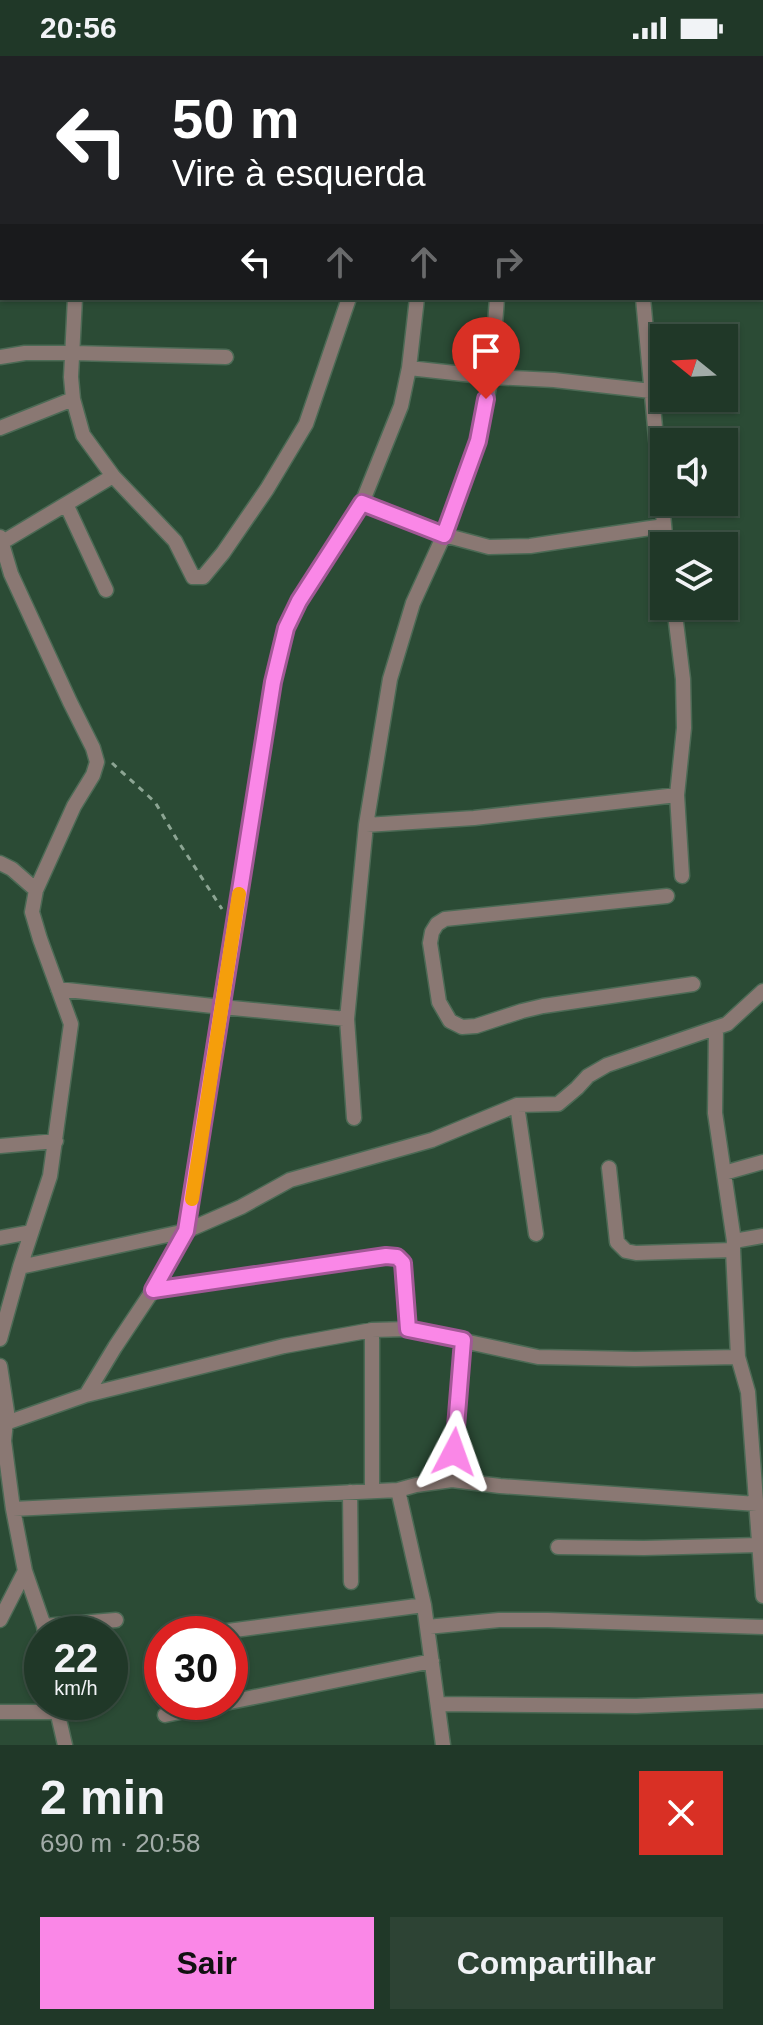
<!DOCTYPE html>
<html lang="pt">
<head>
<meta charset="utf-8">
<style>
	:root { --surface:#203828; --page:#2d4334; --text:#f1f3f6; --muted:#a2aca8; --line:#3d5245; --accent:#fa87e7 }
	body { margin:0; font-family:Arial,sans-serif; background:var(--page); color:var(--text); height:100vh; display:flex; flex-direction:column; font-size:30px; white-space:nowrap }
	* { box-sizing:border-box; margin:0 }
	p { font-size:26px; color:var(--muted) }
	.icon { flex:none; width:44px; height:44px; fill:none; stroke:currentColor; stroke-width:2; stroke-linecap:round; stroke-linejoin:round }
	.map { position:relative; height:1689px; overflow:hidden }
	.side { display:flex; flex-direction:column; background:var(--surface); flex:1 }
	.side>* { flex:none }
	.top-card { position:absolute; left:0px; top:0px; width:764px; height:244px; box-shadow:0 2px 6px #0004,0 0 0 2px var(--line); background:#202124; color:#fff; overflow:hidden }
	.needle { width:52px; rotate:288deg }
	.controls { position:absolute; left:650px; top:268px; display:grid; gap:16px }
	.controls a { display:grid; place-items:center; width:88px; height:88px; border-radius:0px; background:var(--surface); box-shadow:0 2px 6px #0004,0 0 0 2px var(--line); font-size:40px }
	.speed { position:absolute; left:24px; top:1560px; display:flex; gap:16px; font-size:40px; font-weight:700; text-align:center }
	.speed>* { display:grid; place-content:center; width:104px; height:104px; border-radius:50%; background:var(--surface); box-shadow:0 2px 6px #0004,0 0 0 2px var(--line); line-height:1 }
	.speed small { font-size:20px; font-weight:400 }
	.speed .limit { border:12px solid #d22; background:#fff; color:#111 }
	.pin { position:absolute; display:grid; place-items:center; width:68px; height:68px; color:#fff; margin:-82px -34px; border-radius:50% 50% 50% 0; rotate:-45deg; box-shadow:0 0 8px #0007 }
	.pin .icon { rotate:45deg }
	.me { position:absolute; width:88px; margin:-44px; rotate:4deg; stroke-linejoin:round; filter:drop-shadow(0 0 6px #0008) }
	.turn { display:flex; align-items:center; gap:28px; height:168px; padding:0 40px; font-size:36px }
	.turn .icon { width:104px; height:104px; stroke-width:2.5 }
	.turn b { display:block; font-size:56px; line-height:68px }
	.lanes { display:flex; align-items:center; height:76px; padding:0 40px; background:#0003; justify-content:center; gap:40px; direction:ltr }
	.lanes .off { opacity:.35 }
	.round { display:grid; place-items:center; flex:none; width:84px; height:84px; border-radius:0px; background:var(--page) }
	.overview { display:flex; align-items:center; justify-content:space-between; height:136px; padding:0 40px }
	h1 { font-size:48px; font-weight:600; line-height:60px }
	.cta { display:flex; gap:16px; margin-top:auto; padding:16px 40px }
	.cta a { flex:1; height:92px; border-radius:0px; background:var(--accent); color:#111; font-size:32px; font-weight:600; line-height:92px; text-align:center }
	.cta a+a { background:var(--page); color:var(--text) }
	.status { display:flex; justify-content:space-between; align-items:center; height:56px; padding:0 40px; background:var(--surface); direction:ltr }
	.status svg { height:22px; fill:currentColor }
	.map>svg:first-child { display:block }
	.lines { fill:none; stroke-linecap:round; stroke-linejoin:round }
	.minor-casing { stroke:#4c6a55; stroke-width:17 }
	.path { stroke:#8ca593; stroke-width:3; stroke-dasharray:6 6; stroke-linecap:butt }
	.minor { stroke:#8a7873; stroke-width:14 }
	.route-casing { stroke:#a25896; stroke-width:20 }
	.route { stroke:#fa87e7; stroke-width:14 }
	.slow { stroke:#f59e0b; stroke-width:14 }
</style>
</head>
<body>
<div class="status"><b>20:56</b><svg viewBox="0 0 49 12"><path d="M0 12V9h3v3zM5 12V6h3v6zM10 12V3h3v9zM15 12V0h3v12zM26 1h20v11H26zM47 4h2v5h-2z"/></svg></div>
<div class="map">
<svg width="763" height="1689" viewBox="0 0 763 1689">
	<rect width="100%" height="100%" fill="#2b4b35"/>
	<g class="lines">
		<defs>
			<path id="minor" d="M199,0V2
				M628,0L629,2
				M545,2L553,0
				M755,2L756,0
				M0,32L2,31
				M762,168H763
				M643,242L666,490
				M0,301L25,297H74L226,301
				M409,312L491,321L554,324L651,335
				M73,343L83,379L113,420L175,485L193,521H203L223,497L267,433L306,368L349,242
				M0,372L73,343L71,321L75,242
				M362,447L444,479L489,491L530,490L664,470
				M66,448L106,534
				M0,481L11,518L70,646L93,692L97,706L93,719L74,750L36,834L32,856L40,883L71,968L50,1120L20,1211L0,1283
				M1,487L113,420
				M674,550L683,623L684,672L677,739L682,820
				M366,769L474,762L677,739
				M0,807L12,813L36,834
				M667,840L445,863L437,868L432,876L430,887L439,946L450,965L462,971L476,970L522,955L543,950L693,928
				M58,933L222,951L347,963
				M716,973L715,1057L734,1185L733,1194L738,1301L748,1336L763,1540
				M517,1049L536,1178
				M354,1062L347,963L366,769L390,623L413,547L444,479L478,385L491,321L497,242
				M0,1090L56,1085
				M609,1112L617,1186L626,1195L636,1197L733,1194
				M724,1117L763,1106
				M0,1182L31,1176
				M734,1185L763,1180
				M20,1211L186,1175L241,1151L290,1124L432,1084L517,1049L558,1048L577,1032L588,1020L607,1009L727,968L763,935
				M153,1234L386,1200L397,1201L403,1207L408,1273
				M0,1310L7,1356L4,1385L13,1453L25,1515L44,1570L45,1578
				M86,1339L284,1290L372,1274L408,1273L538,1301L635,1303L738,1301
				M6,1367L86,1339L115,1291L153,1234L186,1175L273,626L286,572L299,545L362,447L401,350L409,312L417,242
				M452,1424L463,1284
				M398,1434L424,1549L443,1689
				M372,1435V1274
				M350,1436L351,1526
				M13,1453L398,1434L416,1429L452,1424L500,1430L757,1448
				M558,1491L644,1492L759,1489
				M0,1564L25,1515
				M44,1570L116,1564
				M427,1571L499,1564H548L763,1571
				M205,1578L424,1549
				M55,1646L65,1689
				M230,1646L432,1605
				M439,1648L636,1650L763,1645
				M0,1656H57
				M165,1659L230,1646"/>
		</defs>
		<use href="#minor" class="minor-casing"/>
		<path class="path" d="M112,707L155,746L176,782L222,853"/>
		<use href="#minor" class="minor"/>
	</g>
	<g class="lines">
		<defs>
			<path id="route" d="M454,1396L463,1284L408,1273L403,1207L397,1201L386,1200L153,1234L186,1175L273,626L286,572L299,545L362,447L444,479L478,385L486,343"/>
		</defs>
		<use href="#route" class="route-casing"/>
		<use href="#route" class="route"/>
		<path class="slow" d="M192,1143L239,838"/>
	</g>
</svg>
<div class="controls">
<a><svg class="needle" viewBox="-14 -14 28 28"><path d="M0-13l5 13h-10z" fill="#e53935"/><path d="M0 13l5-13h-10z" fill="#a2aca8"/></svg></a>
<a><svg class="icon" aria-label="sound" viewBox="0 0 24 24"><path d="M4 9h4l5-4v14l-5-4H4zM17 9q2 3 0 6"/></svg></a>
<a><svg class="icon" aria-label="layers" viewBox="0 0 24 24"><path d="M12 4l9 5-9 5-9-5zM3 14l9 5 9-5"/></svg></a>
</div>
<div class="speed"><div>22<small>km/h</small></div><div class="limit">30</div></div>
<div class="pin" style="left:486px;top:343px;background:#d93025"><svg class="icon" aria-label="arrive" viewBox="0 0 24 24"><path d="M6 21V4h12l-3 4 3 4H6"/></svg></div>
<svg class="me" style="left:454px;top:1396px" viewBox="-20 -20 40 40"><path d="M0-17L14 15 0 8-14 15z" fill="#fa87e7" stroke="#fff" stroke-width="4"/></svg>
<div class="top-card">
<div class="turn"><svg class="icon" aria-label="left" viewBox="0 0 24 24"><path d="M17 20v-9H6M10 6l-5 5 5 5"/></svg><div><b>50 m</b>Vire à esquerda</div></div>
<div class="lanes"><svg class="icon" aria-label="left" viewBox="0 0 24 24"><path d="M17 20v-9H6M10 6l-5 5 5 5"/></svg><svg class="icon off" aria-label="ahead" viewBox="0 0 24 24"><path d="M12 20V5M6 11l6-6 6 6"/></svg><svg class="icon off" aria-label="ahead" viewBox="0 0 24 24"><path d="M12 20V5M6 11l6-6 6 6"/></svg><svg class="icon off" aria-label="right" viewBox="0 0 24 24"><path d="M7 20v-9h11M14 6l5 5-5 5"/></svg></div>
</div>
</div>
<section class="side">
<div class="overview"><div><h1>2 min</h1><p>690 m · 20:58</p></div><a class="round" style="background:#d93025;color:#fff"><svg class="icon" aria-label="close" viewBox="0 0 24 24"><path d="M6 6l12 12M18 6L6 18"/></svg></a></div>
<div class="cta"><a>Sair</a><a>Compartilhar</a></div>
</section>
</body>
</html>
